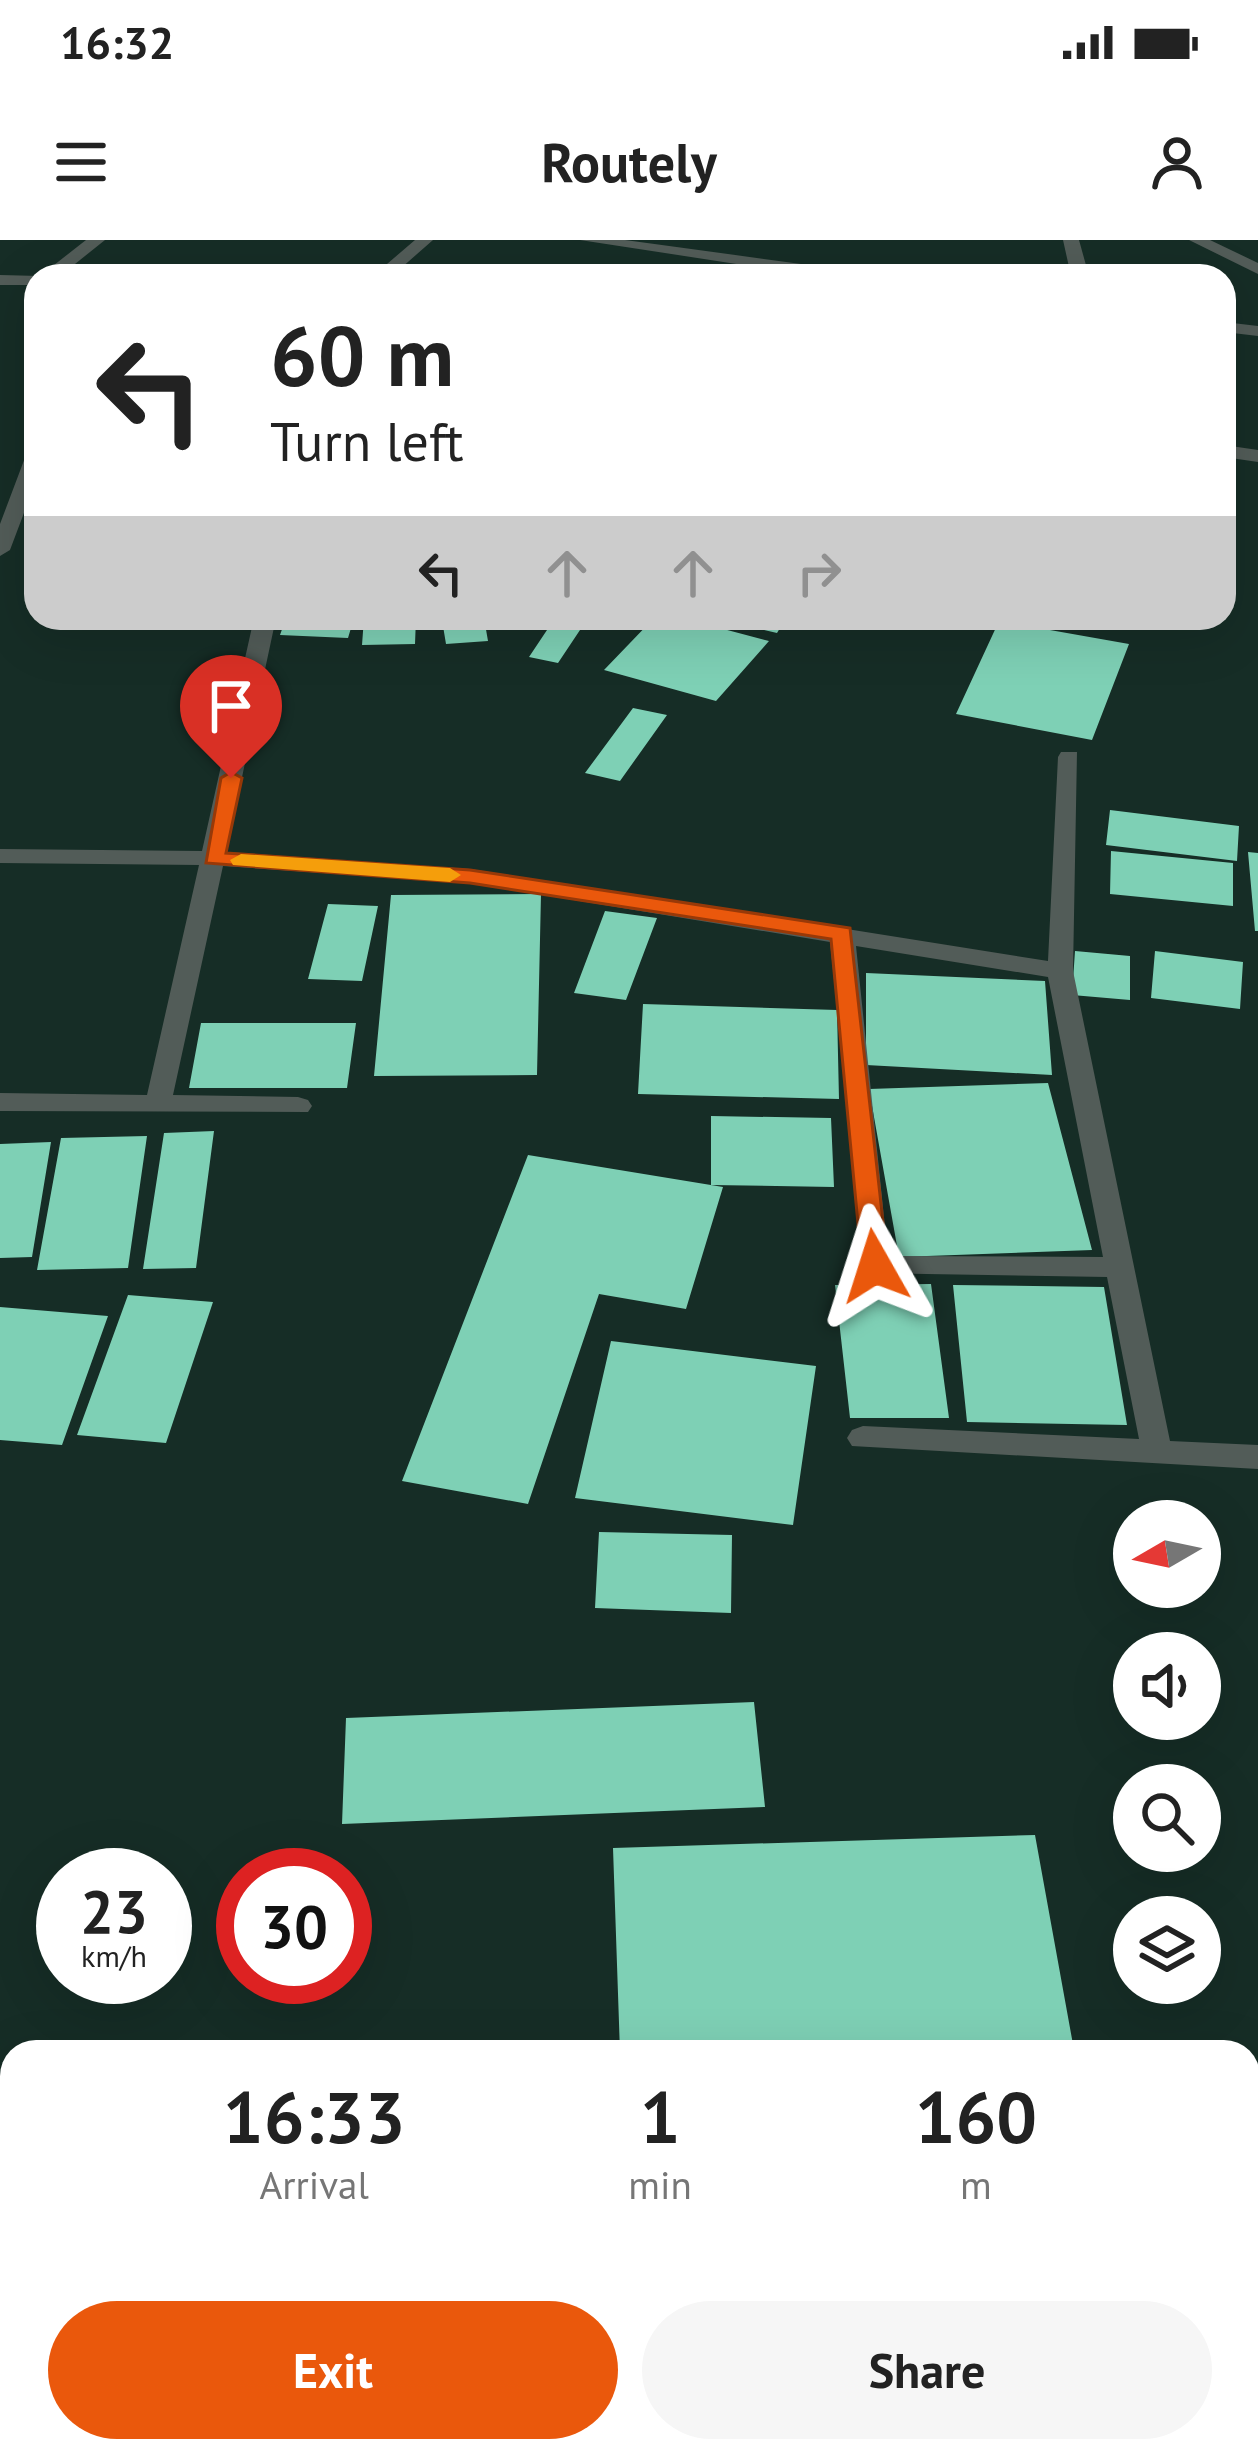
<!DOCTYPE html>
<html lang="en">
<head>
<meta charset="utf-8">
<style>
	:root { --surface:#fff; --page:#f6f6f6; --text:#222; --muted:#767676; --accent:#ea580c }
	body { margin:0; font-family:"PT Sans",sans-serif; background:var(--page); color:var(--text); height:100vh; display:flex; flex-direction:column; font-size:45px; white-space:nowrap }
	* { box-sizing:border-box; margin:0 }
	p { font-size:39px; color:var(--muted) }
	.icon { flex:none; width:66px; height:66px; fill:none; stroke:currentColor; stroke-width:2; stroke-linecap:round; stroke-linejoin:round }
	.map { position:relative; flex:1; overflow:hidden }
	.drawer { position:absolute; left:0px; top:1800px; width:1260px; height:423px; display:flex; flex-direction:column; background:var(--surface); border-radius:36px 36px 0 0; box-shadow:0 12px 48px #0002 }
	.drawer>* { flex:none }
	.guide { position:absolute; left:24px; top:24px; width:1212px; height:366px; border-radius:36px; box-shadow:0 12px 48px #0002; background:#fff; color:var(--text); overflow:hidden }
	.needle { width:78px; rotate:261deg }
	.buttons { position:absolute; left:1113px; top:1260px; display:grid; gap:24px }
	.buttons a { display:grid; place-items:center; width:108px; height:108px; border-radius:50%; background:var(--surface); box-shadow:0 12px 48px #0002; font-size:60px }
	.speed { position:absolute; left:36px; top:1608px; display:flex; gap:24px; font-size:60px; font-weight:700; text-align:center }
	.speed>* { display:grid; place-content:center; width:156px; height:156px; border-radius:50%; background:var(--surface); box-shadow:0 12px 48px #0002; line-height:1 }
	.speed small { font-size:30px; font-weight:400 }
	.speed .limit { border:18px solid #d22; background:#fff; color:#111 }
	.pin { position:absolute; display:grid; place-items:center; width:102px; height:102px; color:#fff; margin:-123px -51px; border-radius:50% 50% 50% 0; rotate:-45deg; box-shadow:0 0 12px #0007 }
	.pin .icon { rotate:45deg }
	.me { position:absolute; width:132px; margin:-66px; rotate:354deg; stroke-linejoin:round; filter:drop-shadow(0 0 9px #0008) }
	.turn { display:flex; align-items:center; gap:42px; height:252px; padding:0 48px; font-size:54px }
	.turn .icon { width:156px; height:156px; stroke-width:2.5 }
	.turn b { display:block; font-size:84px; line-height:102px }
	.lanes { display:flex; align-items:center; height:114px; padding:0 48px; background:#0003; justify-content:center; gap:60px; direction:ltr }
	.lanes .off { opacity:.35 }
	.eta { display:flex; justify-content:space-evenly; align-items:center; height:204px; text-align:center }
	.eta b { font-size:72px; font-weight:600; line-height:84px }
	.primary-button { display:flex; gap:24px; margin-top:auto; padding:24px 48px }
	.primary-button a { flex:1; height:138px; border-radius:72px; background:var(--accent); color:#fff; font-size:48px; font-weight:600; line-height:138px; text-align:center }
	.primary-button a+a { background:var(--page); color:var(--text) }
	.status { display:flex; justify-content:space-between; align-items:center; height:84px; padding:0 60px; background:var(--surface); direction:ltr }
	.status svg { height:33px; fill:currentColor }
	header { display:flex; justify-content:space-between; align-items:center; height:156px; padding:0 48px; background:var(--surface); font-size:54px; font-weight:600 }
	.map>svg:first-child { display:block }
	.building { fill:#7ed0b5 }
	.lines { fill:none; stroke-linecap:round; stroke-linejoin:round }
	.street { fill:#525c58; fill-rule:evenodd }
	.route { fill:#ea580c; stroke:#983908; stroke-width:3 }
	.slow { fill:#f59e0b }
</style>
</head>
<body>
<div class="status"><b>16:32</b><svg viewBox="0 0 49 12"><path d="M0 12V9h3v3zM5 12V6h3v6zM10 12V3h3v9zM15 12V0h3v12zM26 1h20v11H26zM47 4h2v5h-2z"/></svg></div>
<header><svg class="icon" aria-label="menu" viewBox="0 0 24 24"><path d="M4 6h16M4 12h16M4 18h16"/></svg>Routely<svg class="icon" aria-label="person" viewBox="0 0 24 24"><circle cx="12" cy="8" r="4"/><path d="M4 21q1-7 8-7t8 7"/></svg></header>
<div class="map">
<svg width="1258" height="2222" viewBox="0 0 1258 2222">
	<rect width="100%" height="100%" fill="#162d26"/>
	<path class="building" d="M286,378H354L348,398L280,395Z
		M364,378H416L415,404L362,405Z
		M484,378L488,401L446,404L442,380Z
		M555,378H588L558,423L529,417Z
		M654,378H682L769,401L716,461L604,430Z
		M711,378H786L777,393Z
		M999,381L1129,404L1092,500L956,474Z
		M633,468L667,475L620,541L585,533Z
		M1110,570L1239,586L1237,621L1106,605Z
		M1111,611L1233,623V666L1110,654Z
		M1248,612L1258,613V691H1255Z
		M541,654L537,835L374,836L391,655Z
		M328,664L378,666L362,741L308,739Z
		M605,671L657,678L626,760L574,753Z
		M1075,711L1130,716V760L1072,755Z
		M1155,711L1243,722L1240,769L1151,758Z
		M866,733L1045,741L1052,835L866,825Z
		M643,764L837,770L839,859L638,854Z
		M201,783H356L347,848H189Z
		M1048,843L1092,1010L899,1017L869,849Z
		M711,876L831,878L834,947L711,945Z
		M214,891L196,1028L143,1029L164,893Z
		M147,896L128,1028L37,1030L61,898Z
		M51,902L32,1017L0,1018V904Z
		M528,915L723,947L686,1069L599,1054L528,1264L402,1241Z
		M931,1044L949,1178H850L835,1045Z
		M953,1045L1104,1047L1127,1185L967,1182Z
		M128,1055L213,1062L166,1203L77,1195Z
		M0,1067L108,1076L62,1205L0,1200Z
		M611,1101L816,1126L793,1285L575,1258Z
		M599,1292L732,1295L731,1373L595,1368Z
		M754,1462L765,1567L342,1584L346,1478Z
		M1035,1595L1074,1810L620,1812L613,1608Z"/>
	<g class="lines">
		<path class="street" d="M86,0H105L60,36H36V45H0V35L40,36Z
			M415,0H433L392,36H373Z
			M580,0H625L853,31L862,36H815Z
			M1063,0H1079L1089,36H1071Z
			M1189,0H1210L1258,23V34Z
			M1224,82L1258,86V96L1224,92Z
			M1224,205L1258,210V222L1224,217Z
			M36,209V241L10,310L0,316V284L26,215Z
			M254,378H276L226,612L470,629L1048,721L1058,517L1061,512H1077L1073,731L1170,1201L1258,1205V1229L852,1206L847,1198L852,1190L863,1186L1139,1199L1107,1037L865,1033L830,702L470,643L223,626L173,855L298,857L308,860L312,866L308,872L0,871V853L147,855L199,625L0,623V609L202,611ZM856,706L1048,737L1103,1017L888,1016Z"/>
	</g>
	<path class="route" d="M231,532L242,538L226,613L470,630L850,688L888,1026L884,1032L875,1035L862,1026L831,699L470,643L206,623L221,538Z"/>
	<path class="slow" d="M241,614L450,628L461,635L450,642L233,625L230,620Z"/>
</svg>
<div class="buttons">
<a><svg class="needle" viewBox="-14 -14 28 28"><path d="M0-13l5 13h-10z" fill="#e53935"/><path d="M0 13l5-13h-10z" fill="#767676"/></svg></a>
<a><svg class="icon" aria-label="sound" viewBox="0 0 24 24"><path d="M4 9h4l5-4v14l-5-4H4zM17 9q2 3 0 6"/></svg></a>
<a><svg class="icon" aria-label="search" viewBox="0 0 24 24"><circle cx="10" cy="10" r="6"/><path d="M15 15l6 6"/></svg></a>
<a><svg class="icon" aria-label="layers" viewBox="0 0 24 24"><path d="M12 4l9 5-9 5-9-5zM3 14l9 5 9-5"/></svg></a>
</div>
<div class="speed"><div>23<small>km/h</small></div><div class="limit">30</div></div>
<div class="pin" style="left:231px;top:538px;background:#d93025"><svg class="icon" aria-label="arrive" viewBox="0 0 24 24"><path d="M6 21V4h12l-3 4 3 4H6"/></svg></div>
<svg class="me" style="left:875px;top:1026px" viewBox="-20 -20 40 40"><path d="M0-17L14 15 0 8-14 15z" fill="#ea580c" stroke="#fff" stroke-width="4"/></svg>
<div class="guide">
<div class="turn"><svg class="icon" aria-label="left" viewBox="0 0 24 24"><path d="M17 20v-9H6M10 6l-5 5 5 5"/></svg><div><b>60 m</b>Turn left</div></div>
<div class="lanes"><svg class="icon" aria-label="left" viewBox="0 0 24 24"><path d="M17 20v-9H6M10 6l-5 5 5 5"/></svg><svg class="icon off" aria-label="ahead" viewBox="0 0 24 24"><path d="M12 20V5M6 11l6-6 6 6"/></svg><svg class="icon off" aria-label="ahead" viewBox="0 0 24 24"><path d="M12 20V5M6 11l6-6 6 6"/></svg><svg class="icon off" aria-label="right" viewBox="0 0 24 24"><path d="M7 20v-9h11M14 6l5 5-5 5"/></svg></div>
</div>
<section class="drawer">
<div class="eta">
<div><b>16:33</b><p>Arrival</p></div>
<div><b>1</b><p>min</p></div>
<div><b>160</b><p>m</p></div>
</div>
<div class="primary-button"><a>Exit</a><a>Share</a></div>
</section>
</div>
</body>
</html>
